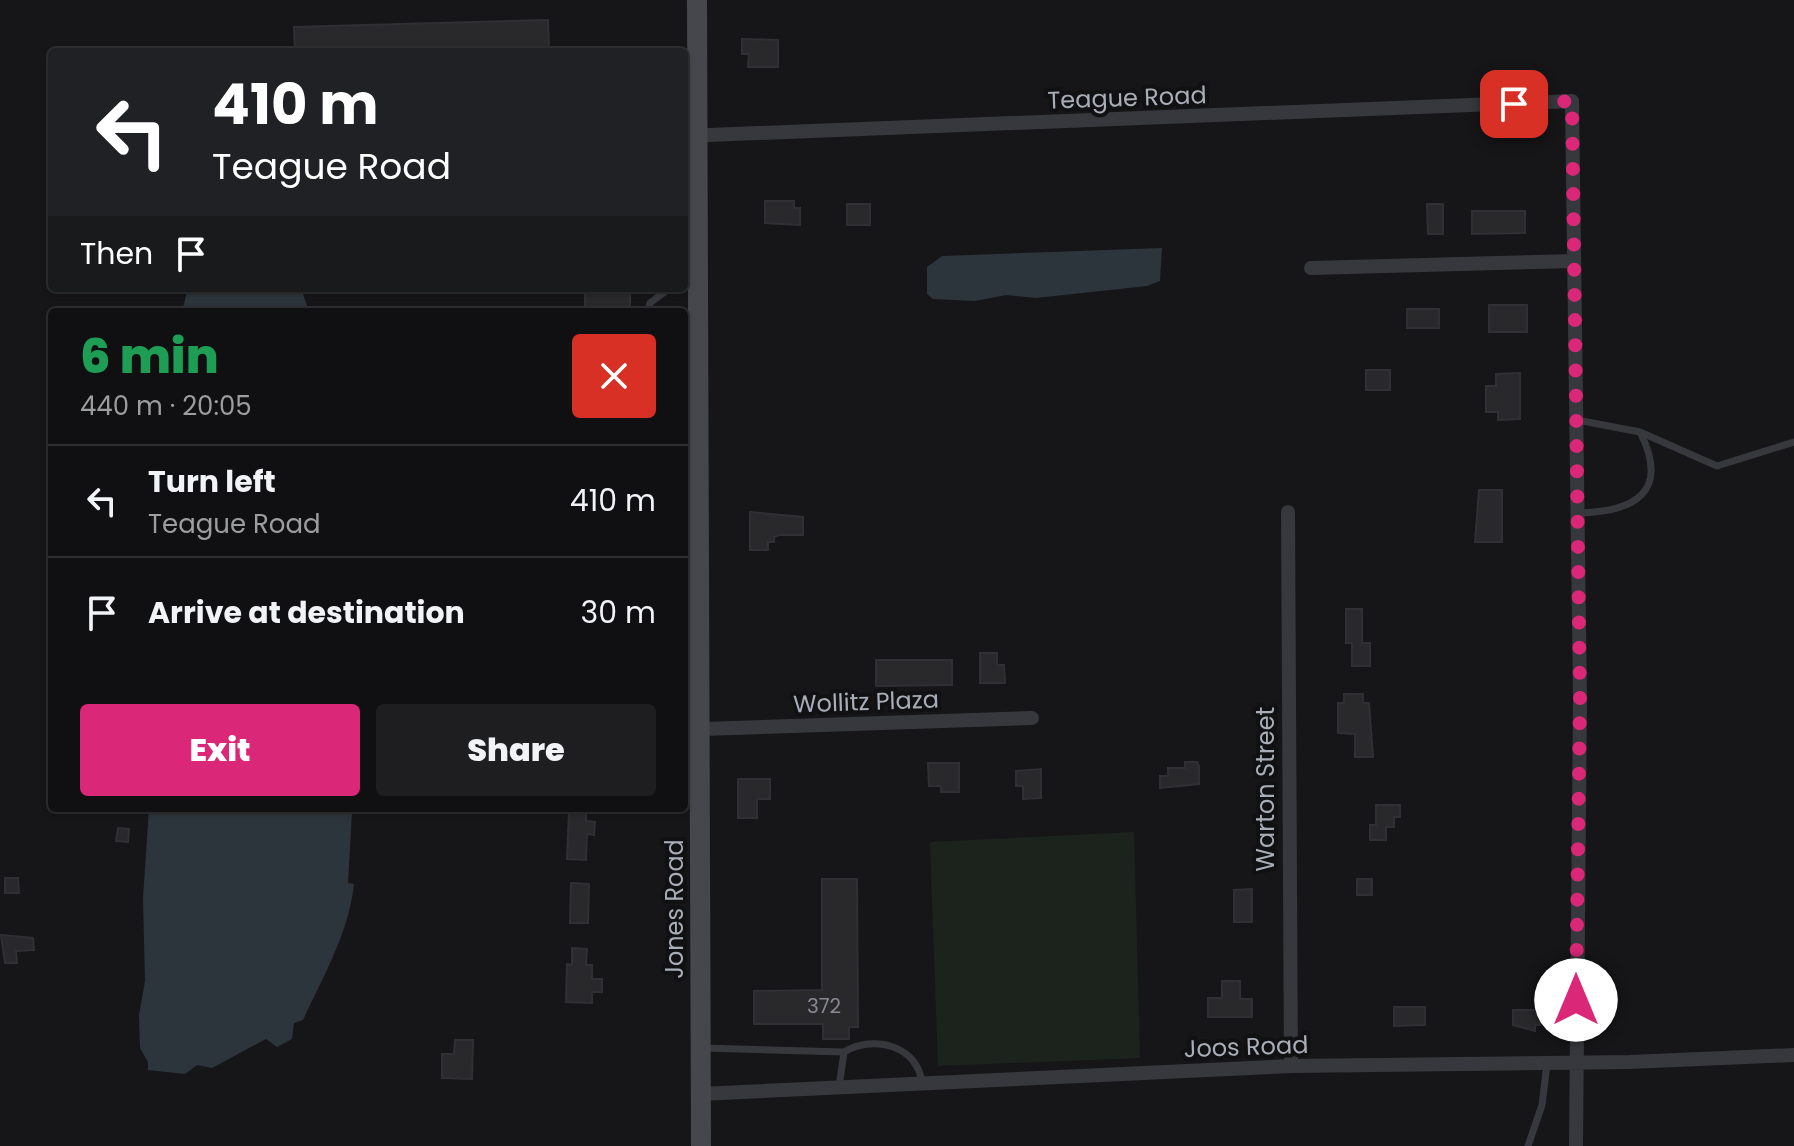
<!DOCTYPE html>
<html lang="en">
<head>
<meta charset="utf-8">
<style>
	:root { --surface:#101012; --page:#1e1e20; --text:#f1f3f6; --muted:#9c9d9f; --line:#303032; --accent:#db2777 }
	body { margin:0; font-family:Poppins,sans-serif; background:var(--page); color:var(--text); height:100vh; display:flex; flex-direction:column; font-size:30px; white-space:nowrap }
	* { box-sizing:border-box; margin:0 }
	p { font-size:26px; color:var(--muted) }
	.icon { flex:none; width:44px; height:44px; fill:none; stroke:currentColor; stroke-width:2; stroke-linecap:round; stroke-linejoin:round }
	.map { position:relative; flex:1; overflow:hidden }
	.drawer { position:absolute; left:48px; top:308px; width:640px; height:504px; display:flex; flex-direction:column; background:var(--surface); border-radius:8px; box-shadow:0 2px 6px #0004,0 0 0 2px var(--line) }
	.drawer>* { flex:none }
	.guide { position:absolute; left:48px; top:48px; width:640px; height:244px; border-radius:8px; box-shadow:0 2px 6px #0004,0 0 0 2px var(--line); background:#202124; color:#fff; overflow:hidden }
	.pin { position:absolute; display:grid; place-items:center; width:68px; height:68px; color:#fff; margin:-34px; border-radius:16px; box-shadow:0 4px 12px #0006 }
	.me { position:absolute; width:88px; margin:-44px; rotate:0deg; stroke-linejoin:round; filter:drop-shadow(0 0 6px #0008) }
	.turn { display:flex; align-items:center; gap:28px; height:168px; padding:0 32px; font-size:36px }
	.turn .icon { width:104px; height:104px; stroke-width:2.5 }
	.turn b { display:block; font-size:56px; line-height:68px }
	.then { display:flex; align-items:center; height:76px; padding:0 32px; background:#0003; gap:16px; font-size:30px }
	.round { display:grid; place-items:center; flex:none; width:84px; height:84px; border-radius:8px; background:var(--page) }
	.head { display:flex; align-items:center; justify-content:space-between; height:136px; padding:0 32px }
	h1 { font-size:48px; font-weight:800; line-height:60px; color:#1e9e55 }
	.action { display:flex; gap:16px; margin-top:auto; padding:16px 32px }
	.action a { flex:1; height:92px; border-radius:8px; background:var(--accent); color:#fff; font-size:32px; font-weight:800; line-height:92px; text-align:center }
	.action a+a { background:var(--page); color:var(--text) }
	ul { padding:0; list-style:none }
	li { display:flex; align-items:center; gap:24px; height:112px; padding:0 32px; border-top:2px solid var(--line) }
	li div { flex:1 }
	li b { display:block; font-size:30px }
	li em { font-style:normal }
	.map>svg:first-child { display:block }
	.green { fill:#1c231d }
	.water { fill:#2c353c }
	.building { fill:#29292c; stroke:#303034; stroke-width:2 }
	.lines { fill:none; stroke-linecap:round; stroke-linejoin:round }
	.lane { stroke:#37383d; stroke-width:7 }
	.street { stroke:#37383d; stroke-width:14 }
	.secondary { stroke:#45474d; stroke-width:20 }
	.route { stroke:#db2777; stroke-width:14; stroke-dasharray:0 25.2 }
	.labels { text-anchor:middle; stroke-width:8; stroke-linejoin:round; paint-order:stroke }
	.number-label { font-size:20px; fill:#888b94 }
	.street-label { font-size:24px; fill:#a8adb8; stroke:#111113 }
</style>
</head>
<body>
<div class="map">
<svg width="1794" height="1146" viewBox="0 0 1794 1146">
	<rect width="100%" height="100%" fill="#161618"/>
	<path class="green" d="M1134,832L1140,1058L938,1066L930,842Z"/>
	<path class="water" d="M1162,248L1160,281L1147,286L1036,298L1006,295L975,301L933,299L927,294V267L942,256Z
		M188,288H275L281,294L284,289L302,291L309,312H182Z
		M149,808H363L352,812L348,883L354,884C349,932 323,977 303,1020L294,1023L292,1039L277,1047L266,1039L212,1068L197,1065L185,1074L148,1070V1062L140,1048L139,1015L145,981L143,898Z"/>
	<path class="building" d="M548,20L549,52H295L294,27Z
		M742,39L778,40V67H748L749,54H742Z
		M765,201H794V208H800V225L765,223Z
		M847,204H870V225H847Z
		M1427,204H1443V234H1428Z
		M1472,211H1525V233L1472,234Z
		M585,288H630V312H585Z
		M1489,305H1527V332H1489Z
		M1407,309H1439V328H1407Z
		M1366,370H1390V390H1366Z
		M1520,373V419L1498,420V412H1486V386H1496V374Z
		M1479,490H1502V542H1475Z
		M750,512L803,517V535H779L774,537V542H768V550H750Z
		M1346,609H1362V643H1370V666H1352V643H1346Z
		M980,653H997V665H1004L1005,683H980Z
		M876,660H952V685L876,686Z
		M1344,694H1363V703H1369L1373,757H1355V734L1338,733V703H1344Z
		M1185,762H1197L1199,766V784L1160,788V776H1168V768H1185Z
		M928,763H959V792H941V786H929Z
		M1041,769V798L1023,799V786H1016V771Z
		M738,779H770V799H757V818H738Z
		M1376,805H1400V817H1394V827H1386V840H1370V825H1376Z
		M569,812L586,813V821L595,822L594,835L587,834L586,860L567,859Z
		M118,828L129,829L128,842L116,841Z
		M5,878H18L19,893H5Z
		M822,879H857L858,1027H849V1039H823V1024H754V991L822,990Z
		M1357,879H1372V895H1357Z
		M571,883L589,884L588,923H570Z
		M1252,889V922H1234V890Z
		M1,935L33,938L34,950L16,951L17,963H5Z
		M572,948L587,949L586,965H592V979H602V992H592V1003L566,1002L567,964L572,965Z
		M1222,981H1240V999H1252V1017H1208V998H1222Z
		M1394,1007H1425V1025L1394,1026Z
		M1513,1010H1540V1025H1535V1031L1513,1025Z
		M455,1040H473L472,1079L442,1078V1054H454Z"/>
	<g class="lines">
		<path class="lane" d="M647,312L650,303L670,288
			M1577,420L1640,432C1671,493 1633,512 1578,513
			M1640,432L1717,466L1794,442
			M703,1048L844,1052
			M839,1087L844,1052C874,1034 919,1046 922,1084
			M1528,1146L1542,1105L1547,1064"/>
		<path class="street" d="M684,136L1572,101L1580,698L1576,1146
			M1311,268L1574,261
			M1288,512L1291,1066
			M702,729L1032,718
			M701,1094L1291,1066L1630,1062L1794,1055"/>
		<path class="secondary" d="M697,0L701,1146"/>
	</g>
	<g class="lines">
		<path class="route" d="M1514,104L1572,101L1580,698L1576,1000"/>
	</g>
	<g class="labels">
		<g class="number-label">
			<text x="824" y="1013">372</text>
		</g>
		<g class="street-label">
			<text transform="translate(1127 98) rotate(-2)" y="8">Teague Road</text>
			<text transform="translate(866 702) rotate(-2)" y="8">Wollitz Plaza</text>
			<text transform="translate(1266 789) rotate(-90)" y="8">Warton Street</text>
			<text transform="translate(675 909) rotate(-90)" y="8">Jones Road</text>
			<text transform="translate(1246 1047) rotate(-2)" y="8">Joos Road</text>
		</g>
	</g>
</svg>
<div class="pin" style="left:1514px;top:104px;background:#d93025"><svg class="icon" aria-label="arrive" viewBox="0 0 24 24"><path d="M6 21V4h12l-3 4 3 4H6"/></svg></div>
<svg class="me" style="left:1576px;top:1000px" viewBox="-20 -20 40 40"><circle r="19" fill="#fff"/><path d="M0-13L10 11 0 6-10 11z" fill="#db2777"/></svg>
<div class="guide">
<div class="turn"><svg class="icon" aria-label="left" viewBox="0 0 24 24"><path d="M17 20v-9H6M10 6l-5 5 5 5"/></svg><div><b>410 m</b>Teague Road</div></div>
<div class="then">Then<svg class="icon" aria-label="arrive" viewBox="0 0 24 24"><path d="M6 21V4h12l-3 4 3 4H6"/></svg></div>
</div>
<section class="drawer">
<div class="head"><div><h1>6 min</h1><p>440 m · 20:05</p></div><a class="round" style="background:#d93025;color:#fff"><svg class="icon" aria-label="close" viewBox="0 0 24 24"><path d="M6 6l12 12M18 6L6 18"/></svg></a></div>
<ul>
<li><svg class="icon" aria-label="left" viewBox="0 0 24 24"><path d="M17 20v-9H6M10 6l-5 5 5 5"/></svg><div><b>Turn left</b><p>Teague Road</p></div><em>410 m</em></li>
<li><svg class="icon" aria-label="arrive" viewBox="0 0 24 24"><path d="M6 21V4h12l-3 4 3 4H6"/></svg><div><b>Arrive at destination</b></div><em>30 m</em></li>
</ul>
<div class="action"><a>Exit</a><a>Share</a></div>
</section>
</div>
</body>
</html>
